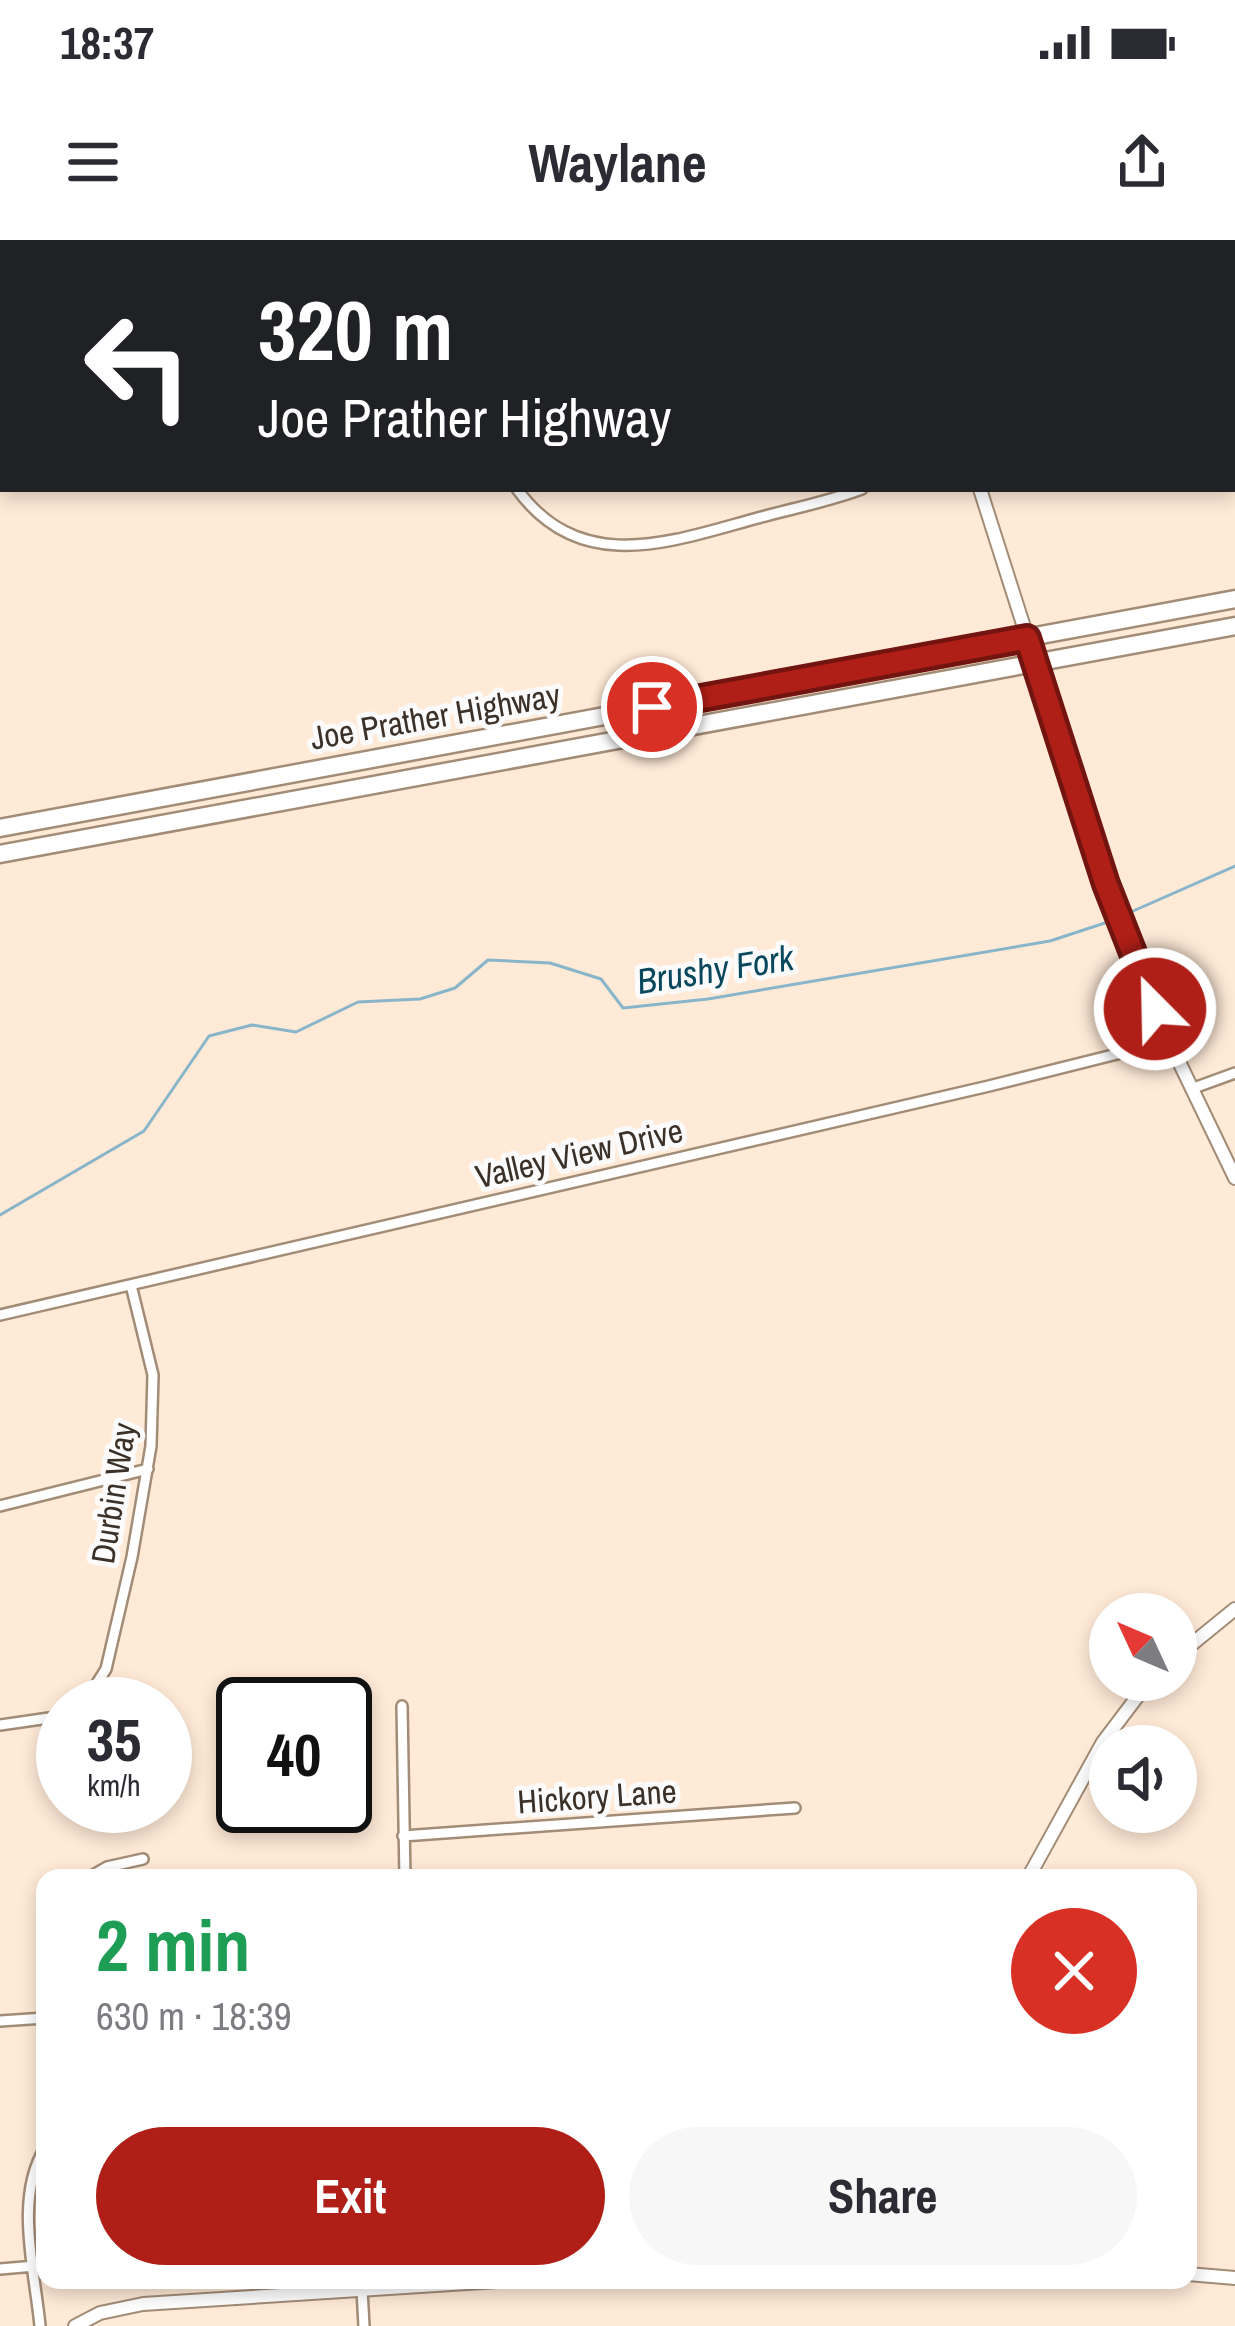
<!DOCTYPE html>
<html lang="en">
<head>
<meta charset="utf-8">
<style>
	:root { --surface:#fff; --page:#f7f7f7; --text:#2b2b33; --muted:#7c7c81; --accent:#af1f17 }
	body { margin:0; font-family:"Archivo Narrow",sans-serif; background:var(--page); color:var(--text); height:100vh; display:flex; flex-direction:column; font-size:45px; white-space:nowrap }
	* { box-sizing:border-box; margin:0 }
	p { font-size:39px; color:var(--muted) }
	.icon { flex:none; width:66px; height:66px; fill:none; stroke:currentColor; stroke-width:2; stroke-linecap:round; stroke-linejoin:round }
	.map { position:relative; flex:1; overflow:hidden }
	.details { position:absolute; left:36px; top:1629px; width:1161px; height:420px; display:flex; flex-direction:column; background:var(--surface); border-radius:24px; box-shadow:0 6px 18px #0003 }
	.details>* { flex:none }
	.hud { position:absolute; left:0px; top:0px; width:1236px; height:252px; box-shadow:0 6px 18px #0003; background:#202124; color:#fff; overflow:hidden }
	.needle { width:78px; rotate:314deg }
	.buttons { position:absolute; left:1089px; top:1353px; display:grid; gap:24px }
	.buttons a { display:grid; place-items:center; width:108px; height:108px; border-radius:50%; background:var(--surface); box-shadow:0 6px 18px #0003; font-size:60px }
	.speed { position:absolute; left:36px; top:1437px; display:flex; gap:24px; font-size:60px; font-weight:700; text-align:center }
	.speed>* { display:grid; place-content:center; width:156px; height:156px; border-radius:50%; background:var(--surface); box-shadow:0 6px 18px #0003; line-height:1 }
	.speed small { font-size:30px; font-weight:400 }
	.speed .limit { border:6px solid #111; border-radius:18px; background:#fff; color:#111 }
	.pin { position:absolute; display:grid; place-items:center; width:102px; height:102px; color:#fff; margin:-51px; border:6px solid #fff; border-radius:50%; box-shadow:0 3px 12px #0007 }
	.me { position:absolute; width:132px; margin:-66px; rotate:337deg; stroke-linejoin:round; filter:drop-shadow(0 0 9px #0008) }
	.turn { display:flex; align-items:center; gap:42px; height:252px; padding:0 60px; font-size:54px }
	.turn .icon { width:156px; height:156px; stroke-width:2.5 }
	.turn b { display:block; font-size:84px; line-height:102px }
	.round { display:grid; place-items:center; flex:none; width:126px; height:126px; border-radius:63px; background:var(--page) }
	.head { display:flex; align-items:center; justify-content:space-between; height:204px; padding:0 60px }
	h1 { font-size:72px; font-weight:700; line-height:90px; color:#1e9e55 }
	.primary-button { display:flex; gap:24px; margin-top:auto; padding:24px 60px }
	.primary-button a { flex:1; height:138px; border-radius:72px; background:var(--accent); color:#fff; font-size:48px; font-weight:700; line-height:138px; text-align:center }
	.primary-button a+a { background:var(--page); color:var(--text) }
	.status { display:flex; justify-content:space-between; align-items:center; height:84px; padding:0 60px; background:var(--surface); direction:ltr }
	.status svg { height:33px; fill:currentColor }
	header { display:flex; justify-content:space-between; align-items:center; height:156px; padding:0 60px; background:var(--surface); font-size:54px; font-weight:700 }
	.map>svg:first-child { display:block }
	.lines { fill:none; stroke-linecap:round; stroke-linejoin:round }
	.stream { stroke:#88b5ca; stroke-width:3 }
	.street-casing { stroke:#a38c76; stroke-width:14 }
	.secondary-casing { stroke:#a38c76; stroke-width:16 }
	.highway-casing { stroke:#a38c76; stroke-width:21 }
	.street { stroke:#fff; stroke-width:9 }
	.secondary { stroke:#fff; stroke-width:12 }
	.highway { stroke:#fff; stroke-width:16 }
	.route-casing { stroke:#72140f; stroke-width:30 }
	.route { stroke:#af1f17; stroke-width:21 }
	.labels { text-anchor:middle; stroke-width:10; stroke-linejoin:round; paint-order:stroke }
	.street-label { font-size:33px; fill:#3b3128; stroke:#fbfbfb }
	.water-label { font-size:36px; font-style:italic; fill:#09475d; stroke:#fbfbfb }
</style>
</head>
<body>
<div class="status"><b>18:37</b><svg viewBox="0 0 49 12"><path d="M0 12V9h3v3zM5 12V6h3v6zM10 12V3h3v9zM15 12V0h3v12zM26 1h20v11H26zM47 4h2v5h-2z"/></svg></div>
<header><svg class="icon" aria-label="menu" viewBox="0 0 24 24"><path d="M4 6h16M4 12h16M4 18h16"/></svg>Waylane<svg class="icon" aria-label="share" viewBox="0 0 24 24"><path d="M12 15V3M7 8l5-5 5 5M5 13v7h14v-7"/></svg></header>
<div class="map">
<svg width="1235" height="2086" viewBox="0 0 1235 2086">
	<rect width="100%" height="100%" fill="#ffead7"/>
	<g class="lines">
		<path class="stream" d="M1124,675L1235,626
			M0,975L144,891L209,796L252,785L296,792L358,762L420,759L455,748L488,720L550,723L601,739L623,768L708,759L1050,701L1111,681"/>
		<defs>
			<path id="street" d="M434,0L435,3
				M1233,35H1235
				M517,249C580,336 670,302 754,279C790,269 827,262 862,249
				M1191,849L1235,833
				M0,1075L989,846L1169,801
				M0,1266L148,1229
				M84,1464L106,1429L132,1317L151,1206L153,1135L131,1045
				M402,1466L405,1638
				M0,1485L63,1476
				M403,1596L795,1568
				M88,1638L107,1627L143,1619
				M0,1781L45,1778
				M0,2029L35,2026
				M362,2050L364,2086
				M40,2086C35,2031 14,1958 45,1908"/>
			<path id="secondary" d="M897,0L898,3
				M980,249L1115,673L1169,801L1235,938
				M1176,1417L1235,1369
				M1028,1638L1103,1502L1150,1440
				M1188,2034L1235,2038
				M75,2086L100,2073L143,2064L513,2040"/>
			<path id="highway" d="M0,588L1235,359
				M0,614L1235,386"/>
		</defs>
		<use href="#street" class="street-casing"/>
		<use href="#secondary" class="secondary-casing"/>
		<use href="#highway" class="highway-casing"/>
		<use href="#street" class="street"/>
		<use href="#secondary" class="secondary"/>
		<use href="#highway" class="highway"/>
	</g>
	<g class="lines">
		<defs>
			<path id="route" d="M652,467L1027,398L1106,644L1155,769"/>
		</defs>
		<use href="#route" class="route-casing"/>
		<use href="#route" class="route"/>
	</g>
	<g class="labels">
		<g class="street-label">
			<text transform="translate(435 476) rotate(-10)" y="12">Joe Prather Highway</text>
			<text transform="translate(579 913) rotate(-13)" y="12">Valley View Drive</text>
			<text transform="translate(113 1253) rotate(-81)" y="12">Durbin Way</text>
			<text transform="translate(597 1556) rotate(-4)" y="12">Hickory Lane</text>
		</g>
		<g class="water-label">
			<text transform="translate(715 729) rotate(-9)" y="13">Brushy Fork</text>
		</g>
	</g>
</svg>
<div class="buttons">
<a><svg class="needle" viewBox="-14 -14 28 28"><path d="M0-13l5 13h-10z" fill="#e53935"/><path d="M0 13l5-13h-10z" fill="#7c7c81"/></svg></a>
<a><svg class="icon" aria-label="sound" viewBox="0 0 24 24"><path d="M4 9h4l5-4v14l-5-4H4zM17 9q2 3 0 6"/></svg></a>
</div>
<div class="speed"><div>35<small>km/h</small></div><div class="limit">40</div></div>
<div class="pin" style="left:652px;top:467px;background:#d93025"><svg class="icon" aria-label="arrive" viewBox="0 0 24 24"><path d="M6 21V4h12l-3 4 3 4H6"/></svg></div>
<svg class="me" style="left:1155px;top:769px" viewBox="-20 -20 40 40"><circle r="17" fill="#af1f17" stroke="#fff" stroke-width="3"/><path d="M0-11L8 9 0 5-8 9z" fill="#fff"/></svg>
<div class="hud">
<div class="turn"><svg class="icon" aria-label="left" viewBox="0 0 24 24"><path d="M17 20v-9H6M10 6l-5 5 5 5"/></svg><div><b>320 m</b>Joe Prather Highway</div></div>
</div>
<section class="details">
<div class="head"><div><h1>2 min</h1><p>630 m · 18:39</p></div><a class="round" style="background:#d93025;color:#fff"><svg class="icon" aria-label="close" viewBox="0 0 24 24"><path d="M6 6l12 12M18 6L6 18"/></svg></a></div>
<div class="primary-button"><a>Exit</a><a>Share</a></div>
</section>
</div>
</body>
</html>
